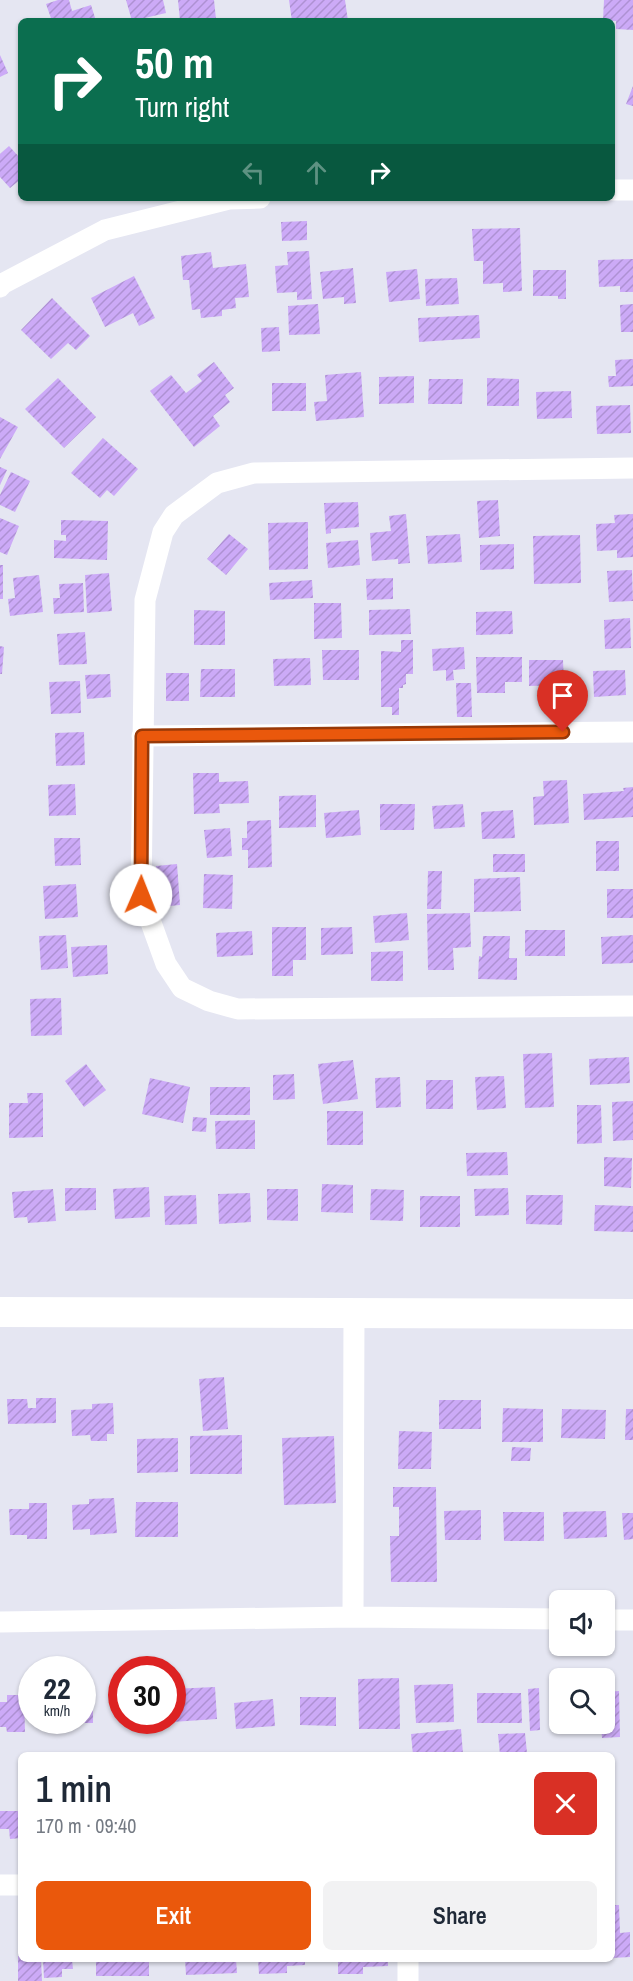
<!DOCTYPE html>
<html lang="en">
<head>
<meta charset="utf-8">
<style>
	:root { --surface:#fff; --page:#f2f2f3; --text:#1f2937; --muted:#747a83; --accent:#ea580c }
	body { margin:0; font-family:"Archivo Narrow",sans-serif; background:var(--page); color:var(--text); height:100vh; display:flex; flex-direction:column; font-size:22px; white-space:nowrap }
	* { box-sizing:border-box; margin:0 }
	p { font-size:20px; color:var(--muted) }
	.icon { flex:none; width:33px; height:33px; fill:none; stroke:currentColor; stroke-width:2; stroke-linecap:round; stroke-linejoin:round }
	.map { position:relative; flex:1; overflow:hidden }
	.details { position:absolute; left:18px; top:1752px; width:597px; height:210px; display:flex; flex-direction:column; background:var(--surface); border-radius:9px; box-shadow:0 2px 4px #0004 }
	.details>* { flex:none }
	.hud { position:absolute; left:18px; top:18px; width:597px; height:183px; border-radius:9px; box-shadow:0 2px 4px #0004; background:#0b6e4f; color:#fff; overflow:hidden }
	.buttons { position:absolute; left:549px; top:1590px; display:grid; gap:12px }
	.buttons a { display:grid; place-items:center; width:66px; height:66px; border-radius:9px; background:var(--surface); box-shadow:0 2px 4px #0004; font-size:30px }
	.speed { position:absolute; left:18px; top:1656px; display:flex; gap:12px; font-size:30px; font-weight:700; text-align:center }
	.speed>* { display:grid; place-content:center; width:78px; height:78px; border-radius:50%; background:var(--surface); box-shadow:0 2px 4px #0004; line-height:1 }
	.speed small { font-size:15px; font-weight:400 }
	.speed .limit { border:9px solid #d22; background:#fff; color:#111 }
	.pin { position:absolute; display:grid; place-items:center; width:51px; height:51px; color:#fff; margin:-62px -26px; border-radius:50% 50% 50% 0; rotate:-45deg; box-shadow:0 0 6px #0007 }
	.pin .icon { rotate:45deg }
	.me { position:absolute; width:66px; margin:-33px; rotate:1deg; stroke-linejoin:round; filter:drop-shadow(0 0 4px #0008) }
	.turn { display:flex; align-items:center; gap:21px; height:126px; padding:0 18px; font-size:27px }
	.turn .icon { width:78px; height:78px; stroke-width:2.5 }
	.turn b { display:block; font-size:42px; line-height:51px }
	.lanes { display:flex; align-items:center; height:57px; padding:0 18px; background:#0003; justify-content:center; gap:30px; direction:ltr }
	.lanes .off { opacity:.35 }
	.round { display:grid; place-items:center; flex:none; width:63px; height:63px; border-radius:9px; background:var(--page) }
	.summary { display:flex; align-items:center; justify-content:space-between; height:102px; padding:0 18px }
	h1 { font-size:36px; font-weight:600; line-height:45px }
	.button { display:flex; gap:12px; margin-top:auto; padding:12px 18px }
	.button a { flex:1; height:69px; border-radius:9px; background:var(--accent); color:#fff; font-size:24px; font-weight:600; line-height:69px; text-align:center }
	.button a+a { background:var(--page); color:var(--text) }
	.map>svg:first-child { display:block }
	.building { fill:url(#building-hatch) }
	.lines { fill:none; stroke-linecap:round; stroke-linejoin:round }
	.street { stroke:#fff; stroke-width:21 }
	.secondary { stroke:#fff; stroke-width:30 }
	.route-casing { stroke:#983908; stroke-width:15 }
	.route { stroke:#ea580c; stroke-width:10 }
</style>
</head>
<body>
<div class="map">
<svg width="633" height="1981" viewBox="0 0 633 1981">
	<defs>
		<pattern id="building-hatch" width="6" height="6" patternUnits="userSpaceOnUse" patternTransform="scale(1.5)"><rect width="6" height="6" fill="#ccaaf7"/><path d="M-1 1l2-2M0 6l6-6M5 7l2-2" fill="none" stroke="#ae91d3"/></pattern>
	</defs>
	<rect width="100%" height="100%" fill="#e5e6f2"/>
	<path class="building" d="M58,0H69L72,11L91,5L96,21H52L46,4Z
		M126,0H163L166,13L132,21Z
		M178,0H214L216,19L180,21Z
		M289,0H345L348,21H292Z
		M604,0H633V30L616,29V21L603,20Z
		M0,55L8,73L0,77Z
		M633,86V106L626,104Z
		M9,146L21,159V179L10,188L0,177V154Z
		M307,221V240L282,241L281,222Z
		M520,228L522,291L503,292V283L483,284V261H474L472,229Z
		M309,251L312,299L297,300V292L277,293L275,266L288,265L287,252Z
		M211,252L213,268L246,264L249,297L235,298L236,308L222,310V316L201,318L200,309L192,310L189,280H183L181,256Z
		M633,259V292H620V286L599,287L598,260Z
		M353,268L356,303L344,304V297L323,299L320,272Z
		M417,269L420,299L389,302L386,272Z
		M533,270H566V299H558V296H533Z
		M134,276L155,318L139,326L133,313L105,327L91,298Z
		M457,278L459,304L426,306L425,279Z
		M52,298L90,336L76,350L68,343L51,359L21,330Z
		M318,304L320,334L289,335L288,306Z
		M633,304V332H621L620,305Z
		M479,315L480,338L419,342L418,318Z
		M279,327L280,351L262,352L261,328Z
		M633,359V386L609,387L608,376H616L615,360Z
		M214,362L234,388L225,395L230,402L213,416L220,426L194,447L150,391L171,375L186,393L202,381L197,375Z
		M361,372L364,417L316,421L314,402L327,401L325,375Z
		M414,376V403L379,404V377Z
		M58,378L96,417L64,448L25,409Z
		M487,378L519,379V406H487Z
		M429,379H463L462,404H428Z
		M272,383H306V411H272Z
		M571,391L572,418L537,419L536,392Z
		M630,405L631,433L597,434L596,406Z
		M0,417L18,427L0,459Z
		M103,438L138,469L114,496L107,490L100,498L71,473Z
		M0,467L7,470L0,485Z
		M11,472L30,481L15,512L0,505V495Z
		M498,500L500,536L479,538L477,501Z
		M358,502L359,527L331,529V533L326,534L324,503Z
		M406,514L410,563L398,564V559L372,561L370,533L391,531L389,516Z
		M633,514V557L617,558V550L597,551L596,524L615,523L614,515Z
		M0,518L19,526L7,555L0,552Z
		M61,520L108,521L107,560L54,558V540L66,541V535H61Z
		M308,522V569L269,570L268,523Z
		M229,534L248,549L226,575L207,559Z
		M460,534L462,562L428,564L426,536Z
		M580,535L581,583L534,584L533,536Z
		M358,540L360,565L328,568L326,543Z
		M514,544V569L480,570V545Z
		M0,565H3V599H0Z
		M632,570L633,601L609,602L607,571Z
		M109,573L112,611L87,613L85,575Z
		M39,575L43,612L10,616L8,599L15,598L13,578Z
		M393,578V599L367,600L366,579Z
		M312,580L313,598L270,600L269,583Z
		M83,583L84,612L54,614L53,598H60L59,584Z
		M314,603H341L342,638L314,639Z
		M410,609L411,634L369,635V610Z
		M194,610L225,611V645H194Z
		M512,611L513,634L476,635V612Z
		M630,618L631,648L605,649L604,620Z
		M85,632L87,664L59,665L57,634Z
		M401,640H413V674H406V684L403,685V688H399V715H392V707H381V651L401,652Z
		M0,646L4,647L2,674H0Z
		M464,647L465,669L453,670L454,680L446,681V670L433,671L432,649Z
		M322,650H359V680H323Z
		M476,657H522V682H505V693H477Z
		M310,658L311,685L274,686L273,659Z
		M529,660H563L564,685L529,686Z
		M201,669H235V697H200Z
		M625,670L626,695L594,697L593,671Z
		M166,673H189V701H166Z
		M110,674L111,697L87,699L85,675Z
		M80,681L81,713L51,714L49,682Z
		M456,683H471L472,717H457Z
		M84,732L85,765L56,766L55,733Z
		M193,773H219V782L248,781L249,803L219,804L220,813L194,814Z
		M567,780L569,823L534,825L533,797L544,796L543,781Z
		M75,784L76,815L49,816L48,785Z
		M633,787V817L584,820L583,794L624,791L623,788Z
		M316,795V827L279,828V796Z
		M380,804H415L414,830H380Z
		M463,804L465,827L434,829L432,806Z
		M359,810L361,835L326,838L324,813Z
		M513,810L515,838L482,839L481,812Z
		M271,820L272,867L248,868V850H242V838H247V821Z
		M230,828L232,856L207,858L204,830Z
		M54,838H80L81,865L55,866Z
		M596,841H619V871H596Z
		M493,854H525V872H493Z
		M177,864L180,905L159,907L156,866Z
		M428,871H442L441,909H427Z
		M204,874L233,875L232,909L203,908Z
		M520,877L521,911L474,912V879Z
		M76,884L78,917L45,919L43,886Z
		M607,889H633V918H607Z
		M407,913L409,940L375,943L373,916Z
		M470,913L471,947L453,948L454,970H428L427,914Z
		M272,927H306V960H293V976H272Z
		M352,927L353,954L321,955V928Z
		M525,930H565V956H525Z
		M252,931L253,955L217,957L216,933Z
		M66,935L68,968L41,970L39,936Z
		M633,935V963L602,964L601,937Z
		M483,936H510L509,958H517V980L478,979L479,956L482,957Z
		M107,945L108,974L73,977L71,947Z
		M403,951V981H371V952Z
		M61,998L62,1035L31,1036L30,999Z
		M552,1053L554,1107L525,1108L523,1054Z
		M629,1057L630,1083L590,1085L589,1059Z
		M353,1060L358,1099L323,1104L318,1064Z
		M86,1064L106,1090L84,1107L65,1081Z
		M294,1074L295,1099L273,1100V1075Z
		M504,1076L506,1108L477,1110L475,1077Z
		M400,1077L401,1107L376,1108L375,1078Z
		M150,1078L190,1087L183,1123L142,1114Z
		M426,1080H453V1109H426Z
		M210,1087H250V1115H210Z
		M27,1093H43V1137L9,1138V1103H28Z
		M633,1101V1140L613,1141L612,1102Z
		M577,1105H601L602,1143L577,1144Z
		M327,1111H363V1145H327Z
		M193,1117L207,1118L206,1132L192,1131Z
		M255,1120V1149H216L215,1121Z
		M507,1152L508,1175L467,1176L466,1153Z
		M604,1157L632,1158L631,1188L604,1186Z
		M322,1184L353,1185V1213L321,1212Z
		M149,1187L150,1217L115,1219L113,1189Z
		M65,1188H96V1210L65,1211Z
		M508,1188L509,1215L475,1216L474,1189Z
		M53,1189L56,1221L28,1223L27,1217L14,1218L12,1192Z
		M267,1189H298V1221L267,1220Z
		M371,1189L404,1190L403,1221L370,1220Z
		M250,1193L251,1222L219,1224L218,1194Z
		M196,1195L197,1224L165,1225L164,1196Z
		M526,1195H563L562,1225L526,1224Z
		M420,1196H460V1227H420Z
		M595,1205L633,1206V1232L594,1231Z
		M224,1377L228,1429L203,1431L199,1379Z
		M36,1398H56V1423L8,1424L7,1399H27L28,1408H36Z
		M439,1400H481V1429H439Z
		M113,1403L114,1434H107V1441H91L90,1435L72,1436L71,1410L92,1409V1404Z
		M503,1408L543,1409V1442H502Z
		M562,1409L606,1410L605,1439L561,1438Z
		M626,1409H633V1440H625Z
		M399,1431L432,1432L431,1469H398Z
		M242,1435V1474H190V1436Z
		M334,1436L336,1503L284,1505L282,1438Z
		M178,1438V1472L137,1473V1439Z
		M512,1447L531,1448L530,1461H511Z
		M393,1487H436L437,1582H391L390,1536H399V1507H393Z
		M114,1498L117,1533L90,1535V1529L73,1530L72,1505L89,1504V1499Z
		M136,1502H178V1537H135Z
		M29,1503H47V1539H27V1535H10L9,1509H29Z
		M481,1510V1540H445L444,1511Z
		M606,1511L607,1537L564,1539L563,1512Z
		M503,1512H544V1541H504Z
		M622,1513H633V1539L624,1540Z
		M399,1678L400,1729H359L358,1679Z
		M117,1679H122V1716H119Z
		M453,1684L454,1722L416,1723L414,1685Z
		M215,1687L217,1719L172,1722V1689Z
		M539,1688L540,1730L530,1731L528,1689Z
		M560,1689V1719L551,1720L550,1690Z
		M619,1691L620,1737L602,1738L601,1724H604V1692Z
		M477,1693H521L522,1723H477Z
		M7,1695H24L25,1732H7L6,1727H0V1702H7Z
		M82,1696H93V1723H47V1720H82Z
		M300,1697H336V1726L300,1725Z
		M273,1699L275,1726L236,1729L234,1703Z
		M461,1729L463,1754L413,1755L411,1734Z
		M525,1733L527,1753L500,1755L498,1734Z
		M0,1811H21V1838L10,1839L9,1829H0Z
		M612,1905H619L620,1933L630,1932V1957L612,1958Z
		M18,1956H21V1959H41L42,1981H18Z
		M43,1959H72L73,1969H62V1977L44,1978Z
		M96,1959H149V1976H96Z
		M185,1959H236L237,1973L186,1975Z
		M258,1959H305V1965L287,1966V1973L259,1974Z
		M338,1959H388V1966L363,1967V1974H338Z"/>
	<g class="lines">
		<path class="street" d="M612,190H633
			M0,287L2,284L105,230L229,199L260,198
			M633,468L254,473L217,483L174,515L163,532L145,600L141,895L166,964L182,988L209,1001L238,1009L633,1006
			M142,736L633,732
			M353,1617L354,1313
			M604,1620H633
			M0,1622L353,1617L560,1619
			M0,1885H21
			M408,1959V1981"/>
		<path class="secondary" d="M0,1312L633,1314"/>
	</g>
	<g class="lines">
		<defs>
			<path id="route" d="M141,895L142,736L563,732"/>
		</defs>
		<use href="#route" class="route-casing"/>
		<use href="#route" class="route"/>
	</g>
</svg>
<div class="buttons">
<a><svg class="icon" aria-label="sound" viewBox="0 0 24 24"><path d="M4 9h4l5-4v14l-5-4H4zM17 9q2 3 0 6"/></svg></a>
<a><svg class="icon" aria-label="search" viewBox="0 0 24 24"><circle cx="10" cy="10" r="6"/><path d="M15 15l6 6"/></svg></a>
</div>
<div class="speed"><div>22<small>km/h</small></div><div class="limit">30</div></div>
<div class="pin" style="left:563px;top:732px;background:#d93025"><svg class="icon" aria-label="arrive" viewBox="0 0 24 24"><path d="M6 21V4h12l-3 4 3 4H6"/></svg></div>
<svg class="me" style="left:141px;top:895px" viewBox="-20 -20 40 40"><circle r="19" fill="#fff"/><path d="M0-13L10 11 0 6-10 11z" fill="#ea580c"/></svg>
<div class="hud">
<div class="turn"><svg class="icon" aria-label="right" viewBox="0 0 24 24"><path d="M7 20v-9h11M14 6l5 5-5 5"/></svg><div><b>50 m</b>Turn right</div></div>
<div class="lanes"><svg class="icon off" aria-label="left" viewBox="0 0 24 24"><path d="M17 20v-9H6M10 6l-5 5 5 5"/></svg><svg class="icon off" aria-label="ahead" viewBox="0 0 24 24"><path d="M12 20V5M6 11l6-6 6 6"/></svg><svg class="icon" aria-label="right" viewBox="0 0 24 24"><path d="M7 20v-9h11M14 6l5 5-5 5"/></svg></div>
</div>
<section class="details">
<div class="summary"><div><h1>1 min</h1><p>170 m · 09:40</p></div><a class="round" style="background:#d93025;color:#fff"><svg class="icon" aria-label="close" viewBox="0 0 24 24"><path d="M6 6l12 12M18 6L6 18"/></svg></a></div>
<div class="button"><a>Exit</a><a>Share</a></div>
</section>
</div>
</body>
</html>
